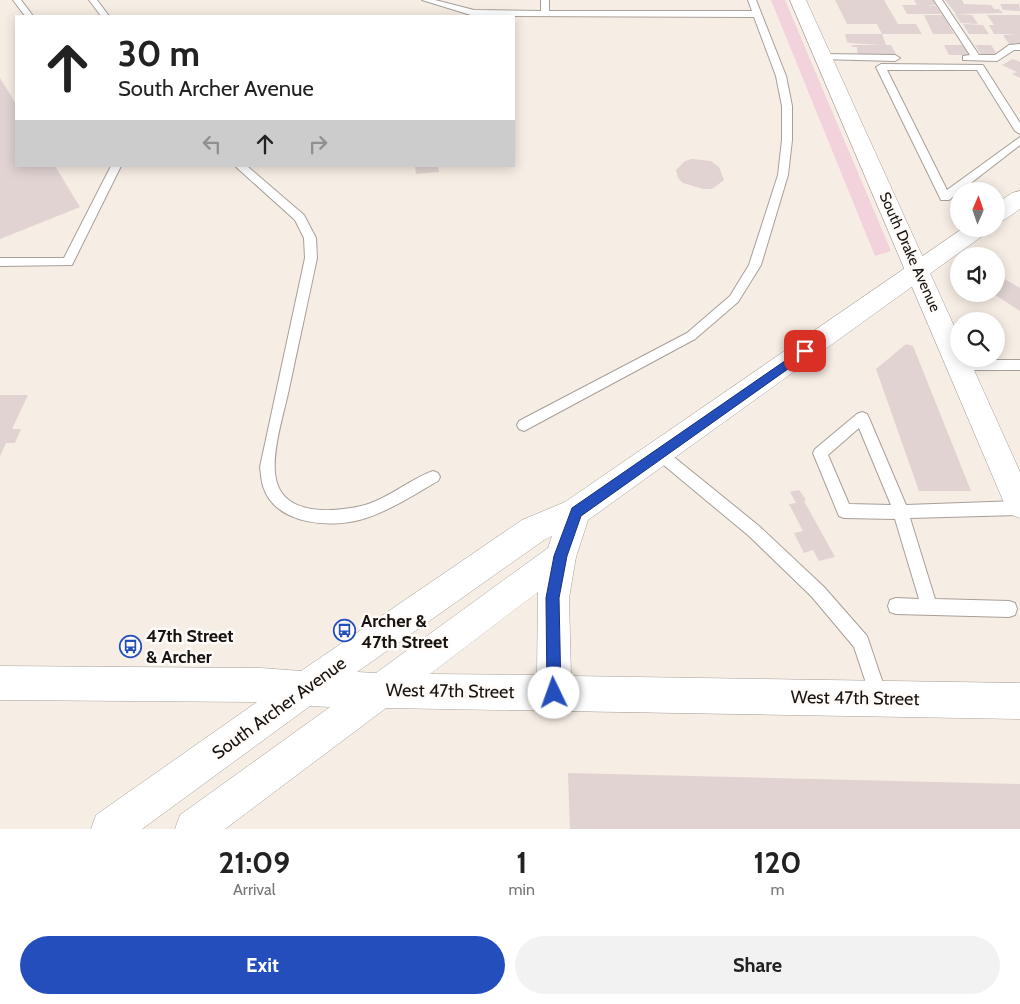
<!DOCTYPE html>
<html lang="en">
<head>
<meta charset="utf-8">
<style>
	:root { --surface:#fff; --page:#f2f2f2; --text:#222; --muted:#767676; --accent:#234ebc }
	body { margin:0; font-family:Cabin,sans-serif; background:var(--page); color:var(--text); height:100vh; display:flex; flex-direction:column; font-size:19px; white-space:nowrap }
	* { box-sizing:border-box; margin:0 }
	p { font-size:16px; color:var(--muted) }
	.icon { flex:none; width:28px; height:28px; fill:none; stroke:currentColor; stroke-width:2; stroke-linecap:round; stroke-linejoin:round }
	.map { position:relative; height:829px; overflow:hidden }
	.details { display:flex; flex-direction:column; background:var(--surface); flex:1 }
	.details>* { flex:none }
	.guide { position:absolute; left:15px; top:15px; width:500px; height:152px; border-radius:0px; box-shadow:0 2px 12px #0003; background:#fff; color:var(--text); overflow:hidden }
	.needle { width:32px; rotate:2deg }
	.fabs { position:absolute; left:950px; top:182px; display:grid; gap:10px }
	.fabs a { display:grid; place-items:center; width:55px; height:55px; border-radius:50%; background:var(--surface); box-shadow:0 2px 12px #0003; font-size:25px }
	.pin { position:absolute; display:grid; place-items:center; width:42px; height:42px; color:#fff; margin:-21px; border-radius:10px; box-shadow:0 2px 8px #0006 }
	.me { position:absolute; width:55px; margin:-28px; rotate:357deg; stroke-linejoin:round; filter:drop-shadow(0 0 4px #0008) }
	.turn { display:flex; align-items:center; gap:18px; height:105px; padding:0 20px; font-size:22px }
	.turn .icon { width:65px; height:65px; stroke-width:2.5 }
	.turn b { display:block; font-size:35px; line-height:42px }
	.lanes { display:flex; align-items:center; height:48px; padding:0 20px; background:#0003; justify-content:center; gap:25px; direction:ltr }
	.lanes .off { opacity:.35 }
	.eta { display:flex; justify-content:space-evenly; align-items:center; height:85px; text-align:center }
	.eta b { font-size:30px; font-weight:700; line-height:35px }
	.action { display:flex; gap:10px; margin-top:auto; padding:10px 20px }
	.action a { flex:1; height:58px; border-radius:30px; background:var(--accent); color:#fff; font-size:20px; font-weight:700; line-height:58px; text-align:center }
	.action a+a { background:var(--page); color:var(--text) }
	.map>svg:first-child { display:block }
	.green { fill:#f2d2db }
	.building { fill:#e0d3d1 }
	.lines { fill:none; stroke-linecap:round; stroke-linejoin:round }
	.service-casing { stroke:#a89f98; stroke-width:2 }
	.minor-casing { stroke:#a89f98; stroke-width:1 }
	.secondary-casing { stroke:#a89f98; stroke-width:1 }
	.service { fill:#fff; fill-rule:evenodd }
	.minor { fill:#fff; fill-rule:evenodd }
	.secondary { fill:#fff; fill-rule:evenodd }
	.route { fill:#234ebc; stroke:#17337a }
	.labels { text-anchor:middle; stroke-width:5; stroke-linejoin:round; paint-order:stroke }
	.street-label { font-size:15px; fill:#171411; stroke:#fffbf8 }
	.near-poi-label { font-size:18px; font-weight:bold; fill:#171411; stroke:#fffbf8; text-anchor:start }
	.near-street-label { font-size:18px; fill:#171411; stroke:#fffbf8 }
</style>
</head>
<body>
<div class="map">
<svg width="1020" height="829" viewBox="0 0 1020 829">
	<rect width="100%" height="100%" fill="#f6ede4"/>
	<path class="green" d="M771,0H785L891,251L875,256Z"/>
	<path class="building" d="M835,0H884L898,24H916L922,34H882L877,24H847Z
		M914,0H933L936,5H928L936,6L942,14H907L902,5H917Z
		M945,0H962L964,4L991,5L994,9H999L1003,13L956,14Z
		M1000,4H1019L1020,11L1003,10Z
		M955,14L972,15L978,24L961,23Z
		M924,15H943L954,34H933Z
		M987,15H1020V44H1009L1003,35L1018,34H994L989,25H994Z
		M963,24L983,25L989,34H969Z
		M845,34H882L886,45H891L896,54H859L857,52V47H853L851,45H881L850,43L847,42Z
		M944,45H963L969,55H949Z
		M975,45H991L997,54H981Z
		M1013,59L1020,62V78L1012,74L1017,72L1002,65Z
		M0,78L16,104V166H55L80,207L0,239Z
		M692,159L711,161L719,167L724,180L712,189H703L683,183L678,178L676,170L685,161Z
		M415,166H438L439,172L416,174Z
		M996,274L1020,288V311L994,294H996Z
		M906,344L913,346L971,491H919L876,369Z
		M0,395H28L12,429H21L15,443H6L0,456Z
		M799,490L806,500L804,501L835,557L819,561L813,550L804,553L794,533L803,531L789,504L796,503L790,492Z
		M568,773L1020,784V829H570Z"/>
	<g class="lines">
		<defs>
			<path id="service" d="M13,0H21L33,16H25Z
				M89,0H97L109,16H101Z
				M422,0H435L474,10L541,11V0H549V11H752L748,0H756L786,76L792,106V140L788,175L761,265L738,302L695,339L524,431L519,429L517,425L519,421L687,333L730,296L749,265L778,175L782,140V106L776,76L754,17L474,16Z
				M934,0H942L979,55H995L1009,45L1020,44V50H1014L997,61L963,60V56L970,55Z
				M823,54L895,55L900,58L895,61L820,59V55Z
				M881,64L983,65L1020,123V134L1015,131L977,70H887L947,190L1020,137V145L949,200H941L876,67Z
				M111,166H121L72,265L0,266V258H64Z
				M235,166H247L304,215L316,238L317,258C308,302 298,345 289,389C284,414 269,458 277,483C287,516 335,512 361,506C387,500 408,480 433,471L438,473L440,477L438,481C415,494 391,510 366,518C334,529 275,526 263,486C261,480 261,473 260,467L305,258L304,238L295,220Z
				M958,360H1020V370H958L953,369L951,365L953,361Z
				M862,412L867,414L869,418L906,505L1020,501V515L910,518L935,599L1009,601L1015,603L1017,609L1015,615L1009,617L896,614L890,612L888,606L890,600L896,598L919,599L895,519L844,518L839,516L813,453L815,449L857,414ZM859,428L891,505L849,504L828,455Z
				M659,447L664,449L759,526L824,587L867,636L888,698L885,704L879,707L873,704L854,647L812,597L749,536L654,457L652,453L654,449Z"/>
			<path id="minor" d="M790,0H806L959,337V359H969L1020,472V518L1009,514L1005,505Z"/>
			<path id="secondary" d="M1020,191V209L1004,220L996,222V204L1012,193Z
				M962,229H988L985,234L588,520L576,557L569,598L571,676L1020,683V719L386,708L225,829H175L180,815L330,707L310,706L142,829H91L96,815L257,702L0,700V666L261,668L301,671L522,520L565,502ZM552,536L548,548L376,673L357,672L544,540ZM538,592L537,675L430,674Z"/>
		</defs>
		<use href="#service" class="service-casing"/>
		<use href="#minor" class="minor-casing"/>
		<use href="#secondary" class="secondary-casing"/>
		<use href="#service" class="service"/>
		<use href="#minor" class="minor"/>
		<use href="#secondary" class="secondary"/>
	</g>
	<path class="route" d="M805,347L810,351L809,354L581,516L567,556L559,598L561,693L559,698L554,700L549,698L547,693L546,598L554,556L572,508Z"/>
	<defs>
		<symbol id="bus-ring" viewBox="-11 -11 22 22"><circle r="9.5" fill="#fffbf8" stroke="#234ebc" stroke-width="1.5"/><path d="M-5-6H5V4H4V6H2V4H-2V6H-4V4H-5ZM-3.5-4V0h7V-4ZM-3.5 1.2v1.5H-2V1.2ZM2 1.2v1.5H3.5V1.2Z" fill="#234ebc"/></symbol>
	</defs>
	<g fill-rule="evenodd">
		<use href="#bus-ring" x="332" y="618" width="25" height="25"/>
		<use href="#bus-ring" x="118" y="634" width="25" height="25"/>
	</g>
	<g class="labels">
		<g class="street-label">
			<text transform="translate(910 252) rotate(66)" y="5">South Drake Avenue</text>
		</g>
		<g class="near-poi-label">
			<text x="361" y="627">Archer &amp;<tspan x="361" dy="21">47th Street</tspan></text>
			<text x="146" y="642">47th Street<tspan x="146" dy="21">&amp; Archer</tspan></text>
		</g>
		<g class="near-street-label">
			<text transform="translate(450 691) rotate(1)" y="6">West 47th Street</text>
			<text transform="translate(855 698) rotate(1)" y="6">West 47th Street</text>
			<text transform="translate(279 708) rotate(-36)" y="6">South Archer Avenue</text>
		</g>
	</g>
</svg>
<div class="fabs">
<a><svg class="needle" viewBox="-14 -14 28 28"><path d="M0-13l5 13h-10z" fill="#e53935"/><path d="M0 13l5-13h-10z" fill="#767676"/></svg></a>
<a><svg class="icon" aria-label="sound" viewBox="0 0 24 24"><path d="M4 9h4l5-4v14l-5-4H4zM17 9q2 3 0 6"/></svg></a>
<a><svg class="icon" aria-label="search" viewBox="0 0 24 24"><circle cx="10" cy="10" r="6"/><path d="M15 15l6 6"/></svg></a>
</div>
<div class="pin" style="left:805px;top:351px;background:#d93025"><svg class="icon" aria-label="arrive" viewBox="0 0 24 24"><path d="M6 21V4h12l-3 4 3 4H6"/></svg></div>
<svg class="me" style="left:554px;top:693px" viewBox="-20 -20 40 40"><circle r="19" fill="#fff"/><path d="M0-13L10 11 0 6-10 11z" fill="#234ebc"/></svg>
<div class="guide">
<div class="turn"><svg class="icon" aria-label="ahead" viewBox="0 0 24 24"><path d="M12 20V5M6 11l6-6 6 6"/></svg><div><b>30 m</b>South Archer Avenue</div></div>
<div class="lanes"><svg class="icon off" aria-label="left" viewBox="0 0 24 24"><path d="M17 20v-9H6M10 6l-5 5 5 5"/></svg><svg class="icon" aria-label="ahead" viewBox="0 0 24 24"><path d="M12 20V5M6 11l6-6 6 6"/></svg><svg class="icon off" aria-label="right" viewBox="0 0 24 24"><path d="M7 20v-9h11M14 6l5 5-5 5"/></svg></div>
</div>
</div>
<section class="details">
<div class="eta">
<div><b>21:09</b><p>Arrival</p></div>
<div><b>1</b><p>min</p></div>
<div><b>120</b><p>m</p></div>
</div>
<div class="action"><a>Exit</a><a>Share</a></div>
</section>
</body>
</html>
